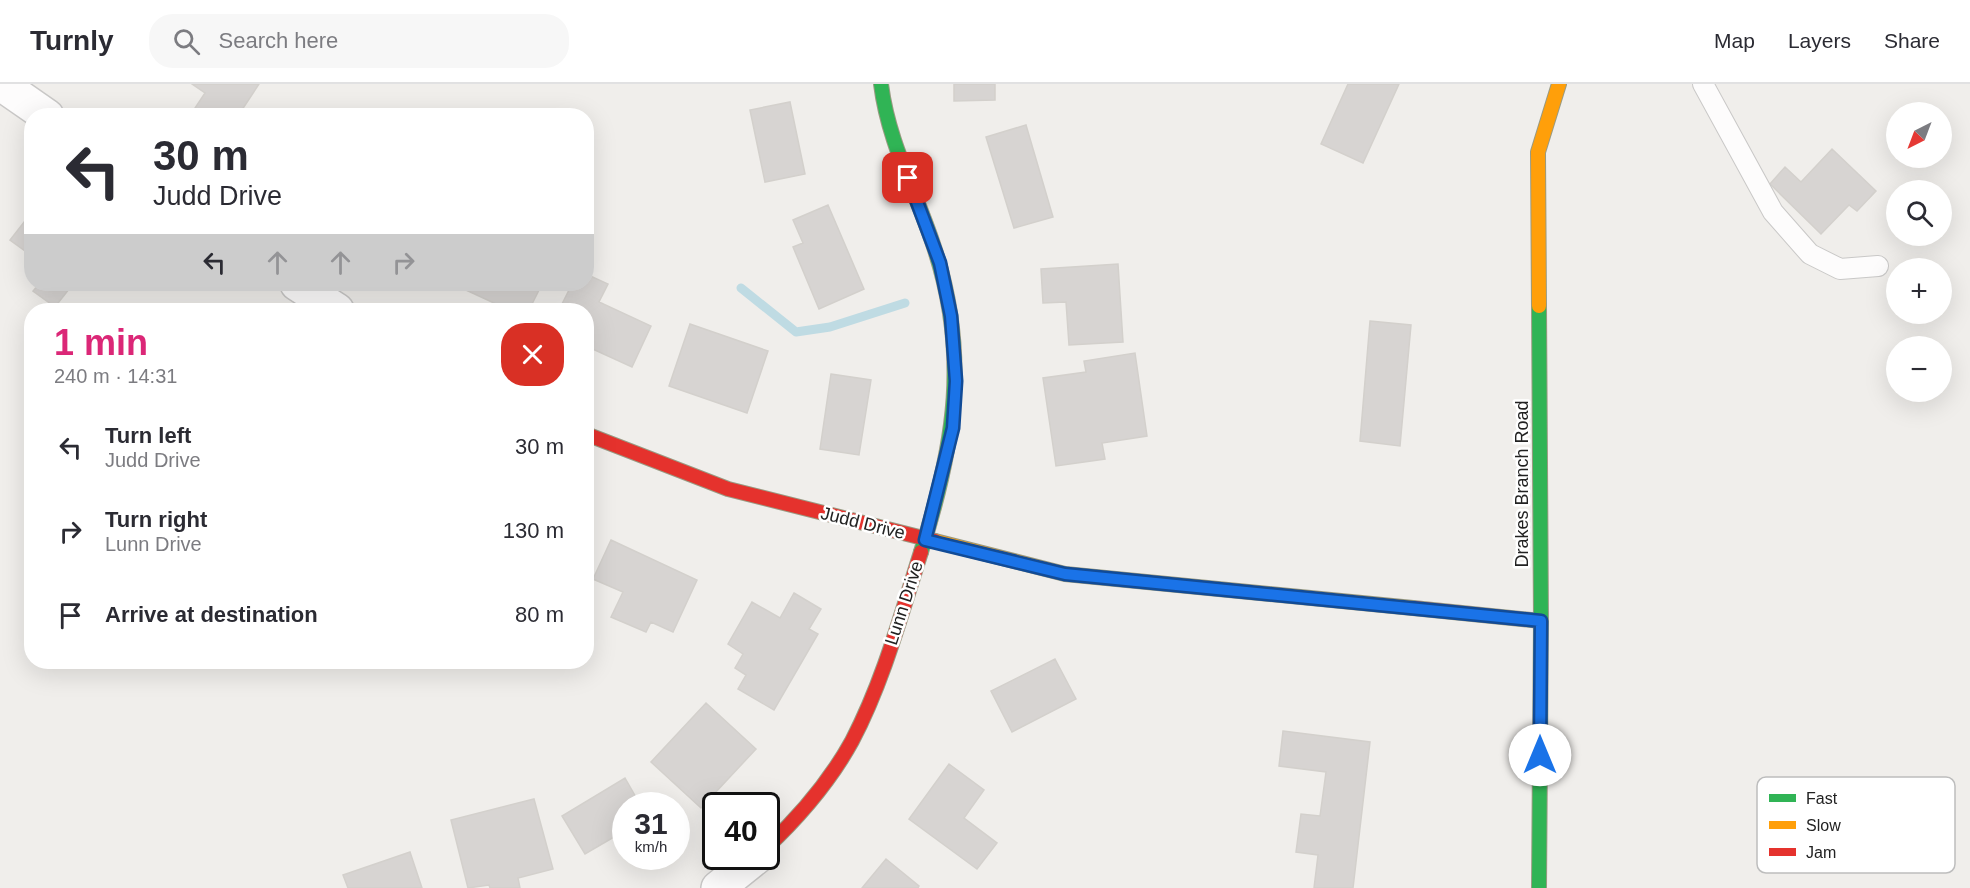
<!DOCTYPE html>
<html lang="en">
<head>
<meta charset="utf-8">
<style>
	:root { --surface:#fff; --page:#f7f7f7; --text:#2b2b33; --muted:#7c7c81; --line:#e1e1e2; --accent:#db2777 }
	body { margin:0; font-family:Helvetica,sans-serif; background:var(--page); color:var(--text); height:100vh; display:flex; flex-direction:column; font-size:22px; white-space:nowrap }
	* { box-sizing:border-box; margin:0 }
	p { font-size:20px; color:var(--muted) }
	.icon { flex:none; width:33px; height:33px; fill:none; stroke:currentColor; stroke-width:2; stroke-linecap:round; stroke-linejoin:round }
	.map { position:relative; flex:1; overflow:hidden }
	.drawer { position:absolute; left:24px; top:219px; width:570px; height:366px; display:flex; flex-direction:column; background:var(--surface); border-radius:24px; box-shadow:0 6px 24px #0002 }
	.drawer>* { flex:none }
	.guide { position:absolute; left:24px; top:24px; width:570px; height:183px; border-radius:24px; box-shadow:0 6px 24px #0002; background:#fff; color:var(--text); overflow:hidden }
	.needle { width:39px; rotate:222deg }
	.fabs { position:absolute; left:1886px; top:18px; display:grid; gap:12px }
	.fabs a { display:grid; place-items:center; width:66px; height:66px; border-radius:50%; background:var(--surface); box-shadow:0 6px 24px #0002; font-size:30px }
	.speed { position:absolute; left:612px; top:708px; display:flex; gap:12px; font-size:30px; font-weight:700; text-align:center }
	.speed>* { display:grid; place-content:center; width:78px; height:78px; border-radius:50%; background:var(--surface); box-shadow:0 6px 24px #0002; line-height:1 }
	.speed small { font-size:15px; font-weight:400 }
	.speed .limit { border:3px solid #111; border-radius:9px; background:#fff; color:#111 }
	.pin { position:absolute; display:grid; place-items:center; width:51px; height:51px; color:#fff; margin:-26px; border-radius:12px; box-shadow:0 3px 9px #0006 }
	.me { position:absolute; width:66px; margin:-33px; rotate:0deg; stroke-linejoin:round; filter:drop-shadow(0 0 4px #0008) }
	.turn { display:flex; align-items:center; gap:21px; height:126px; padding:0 30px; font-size:27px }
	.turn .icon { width:78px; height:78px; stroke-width:2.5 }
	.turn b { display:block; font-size:42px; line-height:51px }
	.lanes { display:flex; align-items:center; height:57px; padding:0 30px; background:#0003; justify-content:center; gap:30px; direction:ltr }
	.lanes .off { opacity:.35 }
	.round { display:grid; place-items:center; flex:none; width:63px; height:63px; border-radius:24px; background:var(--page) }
	.head { display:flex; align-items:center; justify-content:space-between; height:102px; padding:0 30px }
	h1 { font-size:36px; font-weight:700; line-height:45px; color:var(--accent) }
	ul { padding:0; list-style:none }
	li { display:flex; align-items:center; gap:18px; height:84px; padding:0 30px }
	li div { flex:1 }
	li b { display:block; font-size:22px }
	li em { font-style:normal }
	header { display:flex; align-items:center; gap:36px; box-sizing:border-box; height:84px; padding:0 30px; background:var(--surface); border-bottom:2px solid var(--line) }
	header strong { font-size:28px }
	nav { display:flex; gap:33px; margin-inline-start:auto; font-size:21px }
	.search { width:420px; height:54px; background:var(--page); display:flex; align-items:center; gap:15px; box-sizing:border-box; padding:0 21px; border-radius:24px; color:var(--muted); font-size:22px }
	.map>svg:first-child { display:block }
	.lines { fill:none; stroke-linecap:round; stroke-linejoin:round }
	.stream { stroke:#bfdbe3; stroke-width:9 }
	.building { fill:#d7d4d2; stroke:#d3d0cc; stroke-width:1.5 }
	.lane-casing { stroke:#c9c8c7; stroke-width:22 }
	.street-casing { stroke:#c9c8c7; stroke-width:36 }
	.fast-casing { stroke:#999a82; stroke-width:16 }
	.slow-casing { stroke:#999a82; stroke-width:16 }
	.jam-casing { stroke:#999a82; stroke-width:16 }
	.lane { stroke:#fdfcfc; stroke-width:20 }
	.street { stroke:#fdfcfc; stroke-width:33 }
	.fast { stroke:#30b455; stroke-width:14 }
	.slow { stroke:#ff9f0a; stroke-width:14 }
	.jam { stroke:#e5322d; stroke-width:14 }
	.route-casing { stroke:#114b97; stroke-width:15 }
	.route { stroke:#1a73e8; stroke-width:10 }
	.labels { text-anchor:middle; stroke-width:5; stroke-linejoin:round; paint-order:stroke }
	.street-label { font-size:18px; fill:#222; stroke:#fff }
	.key { fill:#fff; stroke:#bdbdbd; stroke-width:1.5 }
	.key-label { font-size:16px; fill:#222 }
</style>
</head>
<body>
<header>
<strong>Turnly</strong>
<div class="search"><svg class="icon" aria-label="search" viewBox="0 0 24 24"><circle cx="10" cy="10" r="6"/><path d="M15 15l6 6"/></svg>Search here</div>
<nav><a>Map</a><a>Layers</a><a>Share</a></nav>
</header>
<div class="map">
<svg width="1970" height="804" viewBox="0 0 1970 804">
	<rect width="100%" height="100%" fill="#f0eeeb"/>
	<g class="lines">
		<path class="stream" d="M741,204L796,248L830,243L905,219"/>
	</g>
	<path class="building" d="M192,0H259L238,32H206L195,24L205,9Z
		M954,0H995V16L954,17Z
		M1348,0H1399L1363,79L1321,60Z
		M790,18L805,90L765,98L750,26Z
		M1026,41L1053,133L1014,144L986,53Z
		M1832,65L1876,107L1857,127L1849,121L1821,150L1770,100L1785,83L1801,98Z
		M828,121L864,205L819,225L793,163L803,159L793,136Z
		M32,128V172L10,156Z
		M1118,180L1123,258L1069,261L1066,218L1043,219L1041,185Z
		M586,190L608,200L599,218L651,242L632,283L586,262V226H559L572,200H586Z
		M39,200H73L55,223L33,207Z
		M453,200H542L529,226H509Z
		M1370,237L1411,241L1400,362L1360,357Z
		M690,240L768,267L747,329L669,302Z
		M1135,269L1147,352L1102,359L1105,375L1056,382L1043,294L1086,288L1084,277Z
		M831,290L871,296L859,371L820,365Z
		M611,456L697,496L673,548L651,538L646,548L611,533L623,508L593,495Z
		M794,509L821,525L809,545L818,550L774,626L738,605L746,591L735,584L743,570L728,560L752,518L780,534Z
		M1055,575L1076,615L1012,648L991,607Z
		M706,619L756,665L701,724L651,678Z
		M1283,647L1370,658L1353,804H1314L1318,771L1296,768L1301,730L1320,732L1326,688L1279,682Z
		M949,680L984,706L964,734L997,759L977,785L909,735Z
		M625,694L641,722H626V746L585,770L562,732Z
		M534,715L553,785L518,794L520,804H490L489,801L468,804L451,736Z
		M410,768L422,804H348L343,791Z
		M886,775L919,802L918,804H862Z"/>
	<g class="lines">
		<defs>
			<path id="lane" d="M1703,0L1773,128L1810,170L1840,185L1878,182"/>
			<path id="street" d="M1,0L47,32
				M297,200L337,226
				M718,804L758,772"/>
			<path id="fast" d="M881,0C888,57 915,106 933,160C970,269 955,360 921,468
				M1539,222L1541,537L1539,804"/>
			<path id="slow" d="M1539,222L1538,68L1559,0
				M935,457L1065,490L1413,524"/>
			<path id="jam" d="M586,350L728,405L935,457
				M1413,524L1541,537
				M766,764C799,733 830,697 852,657C883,598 901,531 921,468"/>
		</defs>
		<use href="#lane" class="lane-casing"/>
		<use href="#street" class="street-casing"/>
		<use href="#fast" class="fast-casing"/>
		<use href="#slow" class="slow-casing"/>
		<use href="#jam" class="jam-casing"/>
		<use href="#lane" class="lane"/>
		<use href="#street" class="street"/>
		<use href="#fast" class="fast"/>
		<use href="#slow" class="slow"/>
		<use href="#jam" class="jam"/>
	</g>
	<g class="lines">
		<defs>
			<path id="route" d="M908,94L940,179L951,232L956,297L953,344L925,456L1065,490L1541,537L1540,671"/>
		</defs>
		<use href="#route" class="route-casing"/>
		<use href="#route" class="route"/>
	</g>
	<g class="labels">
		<g class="street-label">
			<text transform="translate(1522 400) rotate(-90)" y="6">Drakes Branch Road</text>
			<text transform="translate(863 439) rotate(14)" y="6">Judd Drive</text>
			<text transform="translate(904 519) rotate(-72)" y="6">Lunn Drive</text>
		</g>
	</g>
	<rect x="1757" y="693" width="198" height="96" rx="9" class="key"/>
	<rect x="1769" y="710" width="27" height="8" fill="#30b455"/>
	<rect x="1769" y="737" width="27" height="8" fill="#ff9f0a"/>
	<rect x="1769" y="764" width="27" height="8" fill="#e5322d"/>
	<g class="key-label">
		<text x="1806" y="720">Fast</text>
		<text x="1806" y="747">Slow</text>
		<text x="1806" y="774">Jam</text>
	</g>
</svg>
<div class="fabs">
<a><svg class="needle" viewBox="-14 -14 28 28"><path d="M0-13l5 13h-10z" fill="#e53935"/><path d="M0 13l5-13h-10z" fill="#7c7c81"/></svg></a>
<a><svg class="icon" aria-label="search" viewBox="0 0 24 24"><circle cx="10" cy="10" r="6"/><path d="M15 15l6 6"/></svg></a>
<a>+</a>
<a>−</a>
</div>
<div class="speed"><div>31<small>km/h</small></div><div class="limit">40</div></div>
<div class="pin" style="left:908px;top:94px;background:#d93025"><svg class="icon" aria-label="arrive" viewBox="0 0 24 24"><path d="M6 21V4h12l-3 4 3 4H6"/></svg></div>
<svg class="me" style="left:1540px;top:671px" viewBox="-20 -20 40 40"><circle r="19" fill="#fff"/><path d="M0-13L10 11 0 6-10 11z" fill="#1a73e8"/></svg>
<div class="guide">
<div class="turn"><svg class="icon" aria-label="left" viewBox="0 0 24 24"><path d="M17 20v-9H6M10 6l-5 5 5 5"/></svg><div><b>30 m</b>Judd Drive</div></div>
<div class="lanes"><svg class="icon" aria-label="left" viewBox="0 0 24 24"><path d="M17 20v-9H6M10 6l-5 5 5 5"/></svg><svg class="icon off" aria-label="ahead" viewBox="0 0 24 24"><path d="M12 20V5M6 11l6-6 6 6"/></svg><svg class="icon off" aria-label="ahead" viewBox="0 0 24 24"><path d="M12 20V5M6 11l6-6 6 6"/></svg><svg class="icon off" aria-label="right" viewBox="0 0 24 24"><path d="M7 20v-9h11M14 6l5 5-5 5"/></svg></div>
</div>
<section class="drawer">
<div class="head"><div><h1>1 min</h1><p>240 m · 14:31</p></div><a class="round" style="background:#d93025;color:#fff"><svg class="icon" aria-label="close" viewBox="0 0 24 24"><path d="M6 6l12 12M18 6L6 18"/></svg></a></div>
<ul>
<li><svg class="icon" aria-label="left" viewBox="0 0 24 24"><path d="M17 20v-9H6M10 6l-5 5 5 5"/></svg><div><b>Turn left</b><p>Judd Drive</p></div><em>30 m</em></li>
<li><svg class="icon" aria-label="right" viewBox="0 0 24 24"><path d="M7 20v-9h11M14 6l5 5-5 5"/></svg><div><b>Turn right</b><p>Lunn Drive</p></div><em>130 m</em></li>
<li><svg class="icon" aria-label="arrive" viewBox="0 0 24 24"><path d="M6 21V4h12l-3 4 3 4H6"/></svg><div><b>Arrive at destination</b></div><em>80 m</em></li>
</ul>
</section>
</div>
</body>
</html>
